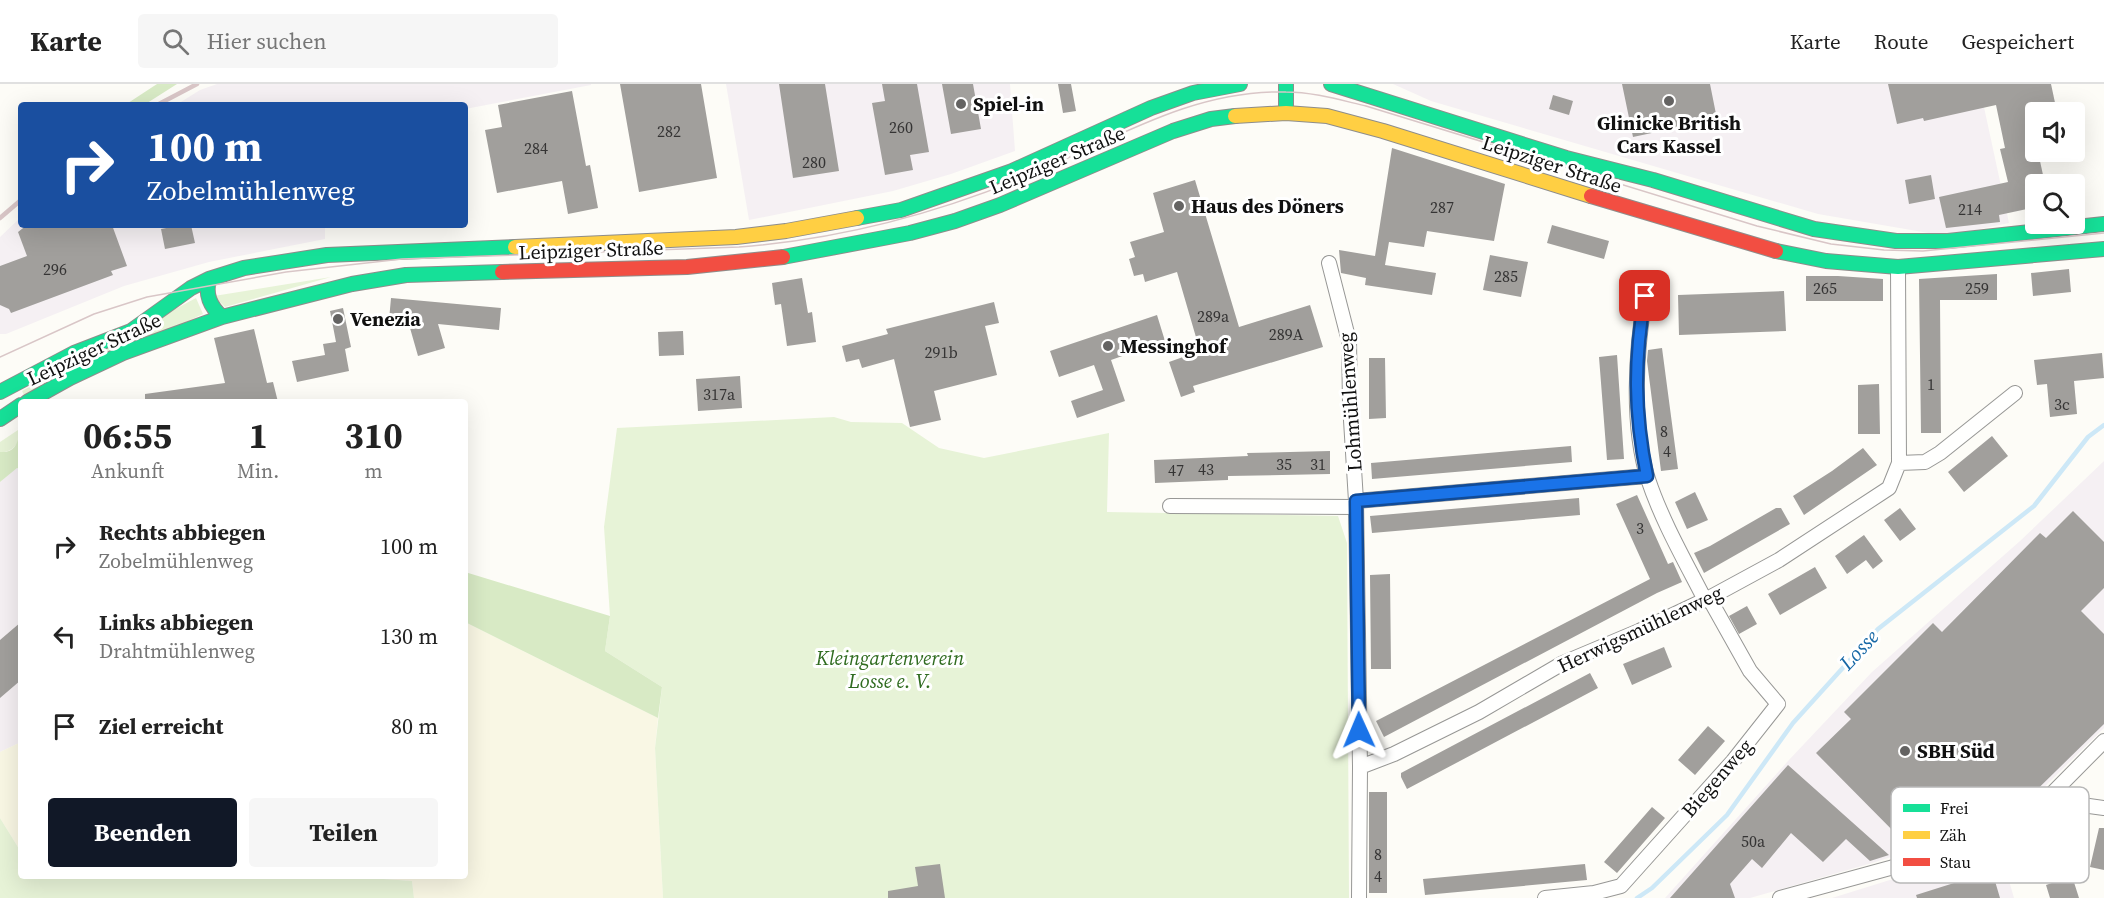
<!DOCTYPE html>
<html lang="de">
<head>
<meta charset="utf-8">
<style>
	:root { --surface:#fff; --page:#f6f6f6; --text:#222; --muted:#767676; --line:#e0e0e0; --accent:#111827 }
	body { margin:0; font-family:"Source Serif 4",serif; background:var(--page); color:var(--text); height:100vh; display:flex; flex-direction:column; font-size:22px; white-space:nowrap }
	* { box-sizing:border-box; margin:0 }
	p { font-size:20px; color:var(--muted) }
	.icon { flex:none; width:33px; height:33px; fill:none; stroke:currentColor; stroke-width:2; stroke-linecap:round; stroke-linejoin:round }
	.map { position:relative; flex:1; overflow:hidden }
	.side { position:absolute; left:18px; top:315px; width:450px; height:480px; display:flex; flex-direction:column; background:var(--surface); border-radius:6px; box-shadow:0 6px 24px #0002 }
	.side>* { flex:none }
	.guide { position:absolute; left:18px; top:18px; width:450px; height:126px; border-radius:6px; box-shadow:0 6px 24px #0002; background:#1a4fa0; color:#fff; overflow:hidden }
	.tools { position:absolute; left:2025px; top:18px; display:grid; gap:12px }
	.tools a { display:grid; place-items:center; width:60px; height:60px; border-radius:6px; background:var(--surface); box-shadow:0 6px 24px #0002; font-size:30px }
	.pin { position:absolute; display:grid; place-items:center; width:51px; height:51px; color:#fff; margin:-26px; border-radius:12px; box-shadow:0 3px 9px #0006 }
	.me { position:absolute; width:66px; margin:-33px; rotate:359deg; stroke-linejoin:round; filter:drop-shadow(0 0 4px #0008) }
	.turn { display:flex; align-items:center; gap:21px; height:126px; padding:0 30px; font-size:27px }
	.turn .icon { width:78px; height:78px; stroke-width:2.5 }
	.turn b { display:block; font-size:42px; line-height:51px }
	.eta { display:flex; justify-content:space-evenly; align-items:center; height:102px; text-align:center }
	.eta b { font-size:36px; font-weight:700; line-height:42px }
	.button { display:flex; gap:12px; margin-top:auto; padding:12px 30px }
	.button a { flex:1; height:69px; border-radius:6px; background:var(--accent); color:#fff; font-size:24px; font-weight:700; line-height:69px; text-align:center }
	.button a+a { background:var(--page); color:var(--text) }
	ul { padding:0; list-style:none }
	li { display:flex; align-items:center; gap:18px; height:90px; padding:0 30px }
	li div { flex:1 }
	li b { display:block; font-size:22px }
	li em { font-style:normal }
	header { display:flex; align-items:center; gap:36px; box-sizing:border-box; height:84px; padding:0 30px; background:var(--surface); border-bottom:2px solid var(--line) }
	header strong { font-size:28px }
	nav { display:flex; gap:33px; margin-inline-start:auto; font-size:21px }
	.search { width:420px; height:54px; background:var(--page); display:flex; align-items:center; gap:15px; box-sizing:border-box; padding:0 21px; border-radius:6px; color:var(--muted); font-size:22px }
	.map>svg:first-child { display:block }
	.industrial { fill:#f5f0f3 }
	.farmland { fill:#f9f7e4 }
	.green { fill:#e7f3d7 }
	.forest { fill:#d8eac5 }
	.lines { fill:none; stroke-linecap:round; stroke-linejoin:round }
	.stream { stroke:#cde8f7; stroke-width:4.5 }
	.building { fill:#a19f9c }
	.street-casing { stroke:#979795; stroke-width:16 }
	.fast-casing { stroke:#8e8d8b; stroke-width:16 }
	.slow-casing { stroke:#8e8d8b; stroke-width:16 }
	.jam-casing { stroke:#8e8d8b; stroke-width:16 }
	.street { stroke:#fffffe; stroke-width:14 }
	.fast { stroke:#16e098; stroke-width:14 }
	.slow { stroke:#ffcf43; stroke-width:14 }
	.jam { stroke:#f24e42; stroke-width:14 }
	.tram { stroke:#d9c6c7; stroke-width:1.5 }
	.rail { stroke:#d9c6c7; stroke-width:4.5 }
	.route-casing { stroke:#114b97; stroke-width:15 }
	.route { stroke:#1a73e8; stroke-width:10 }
	.poi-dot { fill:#646362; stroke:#fff; stroke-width:2 }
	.labels { text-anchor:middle; stroke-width:6; stroke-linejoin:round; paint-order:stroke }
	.number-label { font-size:16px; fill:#353434 }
	.poi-label { font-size:20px; font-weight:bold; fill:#111; stroke:#fff; text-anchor:start }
	.street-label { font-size:20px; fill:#111; stroke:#fff }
	.park-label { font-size:20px; font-style:italic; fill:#2f6b1f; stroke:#fff }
	.water-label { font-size:21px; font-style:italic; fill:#1768a6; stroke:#fff }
	.key { fill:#fff; stroke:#b8b8b8; stroke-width:1.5 }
	.key-label { font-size:16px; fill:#111 }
</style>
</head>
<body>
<header>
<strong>Karte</strong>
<div class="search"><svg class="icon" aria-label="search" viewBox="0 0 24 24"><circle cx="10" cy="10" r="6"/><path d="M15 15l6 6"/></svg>Hier suchen</div>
<nav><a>Karte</a><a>Route</a><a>Gespeichert</a></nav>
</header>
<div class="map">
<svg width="2104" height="814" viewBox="0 0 2104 814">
	<rect width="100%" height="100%" fill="#fdfcf7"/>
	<path class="industrial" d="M217,0H591V1L465,25V21H176L200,6Z
		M726,0H1010L1015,67L951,90L893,107L749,136Z
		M1393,0H1979L2009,139L1946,152L1818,130L1431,17Z
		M21,133V141H325V155L209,178L124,202L6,250H0V153Z
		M2104,377V644L2011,736L1872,779L1750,814H1665L1788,677L1872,588L2020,457Z
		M17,383L21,385V658L0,668V398Z
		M1999,762L2014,814H1832Z"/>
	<path class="farmland" d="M465,538L658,634L655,664L663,814H414L412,797L341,792H465Z
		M21,658V768L0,734V668Z"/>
	<path class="green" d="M331,193L225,223L214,212Z
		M196,214L203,230L25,313L22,307Z
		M834,333L851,338L902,339L939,364L984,374L1109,349L1107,428L1338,432L1347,459L1349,814H663L655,664L662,603L605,567L610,532L604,443L617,344Z
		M21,344C21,357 14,369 0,368V358Z
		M0,734L21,768V792H341L412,797L414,814H0Z"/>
	<path class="forest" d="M157,0H177L144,21H125Z
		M20,350L21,385L17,384L0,398V368C14,369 16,362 20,350Z
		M465,488L610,532L605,567L662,603L658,634L465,538Z"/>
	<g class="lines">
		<path class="stream" d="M1637,814L1652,804L1727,731L1793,639L1878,545L2034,422L2088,353L2104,341"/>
	</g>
	<path class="building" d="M620,0H701L717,94L639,108Z
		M779,0H825L839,87L793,94Z
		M882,0H917L929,68L910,71L913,86L885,91L872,19L885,17Z
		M942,0H973L981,45L951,50Z
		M1058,0H1071L1076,27L1063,29Z
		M1622,0H1710L1717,35L1633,53Z
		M1888,0H2051L2057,28H2036V68H2038L2045,100H2036V123L1999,131L2000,138L1946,144L1939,113L2008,98L2000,65L2005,64L1996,21L1924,37L1923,34L1897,40Z
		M572,7L586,82L590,81L598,124L568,130L562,97L497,109L485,46L502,43L498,21Z
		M1553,11L1573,17L1569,31L1549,25Z
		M1392,64L1505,100L1494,157L1427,147L1424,163L1389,158L1385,181L1436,189L1432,211L1365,201L1366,194L1341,189L1339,166L1375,172Z
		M1931,91L1935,115L1909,120L1905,96Z
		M1195,96L1239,243L1310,221L1323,263L1193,302L1195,308L1181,313L1169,278L1200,267L1177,188L1145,198L1143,190L1134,192L1129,175L1135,173L1130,158L1164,148L1153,109Z
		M27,141H112L127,182L111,187L113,191L11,229L9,225L0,221V182L27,172L18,148Z
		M182,141H191L195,159L165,165L161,145Z
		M1552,141L1609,157L1604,175L1547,159Z
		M1490,171L1528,178L1521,213L1483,206Z
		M2069,185L2071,208L2033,212L2031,189Z
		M1997,190V216H1940L1941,349H1921L1919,195Z
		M1806,192H1838L1883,195V217H1806Z
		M802,194L808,229L812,228L816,258L787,262L781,220L775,221L772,199Z
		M1784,207L1786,247L1679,251L1678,211Z
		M391,214L501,224L499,246L438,240L445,264L418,272L408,237L389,236Z
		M994,218L999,239L985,242L997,291L934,307L941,336L910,343L894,275L862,284L859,275L846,278L842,262L888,250L886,245Z
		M343,224L351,263L345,265L349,287L297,298L292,277L325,271L323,260L336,258L330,227Z
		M1157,231L1165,257L1111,276L1125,317L1077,334L1071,317L1103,306L1094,281L1059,293L1050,267Z
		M254,245L267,299L273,298L278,318H145V310L225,299L214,254Z
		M683,247L684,271L659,272L658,248Z
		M1662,264L1678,385L1661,387L1647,277L1648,266Z
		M2102,269L2104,294L2074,297L2077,330L2050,333L2047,300L2037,301L2034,276Z
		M1617,271L1624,375L1607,376L1599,273Z
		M1369,274H1385L1386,334L1369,335Z
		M740,292L742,324L698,327L696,295Z
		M1879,300L1880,350H1858V301Z
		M1992,352L2008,372L1964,408L1948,388Z
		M1571,362L1572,378L1372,395L1371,379Z
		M1863,364L1877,381L1804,431L1793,412L1832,387Z
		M1330,367V390L1228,392V396L1155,399L1154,376L1248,372L1247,369Z
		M1695,408L1708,436L1687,445L1675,418Z
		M1637,411L1668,480L1673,478L1682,498L1657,509L1384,653L1376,637L1650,495L1616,420Z
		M1579,414L1580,431L1372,449L1370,432Z
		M1776,424H1781L1790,440L1704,489L1694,469L1710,462Z
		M1900,424L1916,445L1900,457L1884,436Z
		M2073,427L2104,458V504L2081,527L2104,550V640L2009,733L1909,763L1816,669L1851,635L1844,628L1933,539L1942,548L2040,449L2046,454Z
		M1864,451L1883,477L1873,485L1866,476L1847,490L1835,472Z
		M1815,483L1827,504L1780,531L1768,510Z
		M1390,490L1391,585H1371L1370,491Z
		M1747,522L1757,540L1739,550L1729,532Z
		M21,538V596L0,614V556Z
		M1664,563L1672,583L1632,601L1623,580Z
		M1590,589L1598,604L1407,705L1401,693V689Z
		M1708,642L1725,657L1695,691L1678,676Z
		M1788,681L1889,771L1870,777L1846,755L1823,778L1791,749L1762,784L1752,775L1730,800L1735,814H1670Z
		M1369,708H1387V809H1369Z
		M1652,723L1665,734L1617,789L1604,778Z
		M2099,744H2104V786L2090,783Z
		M940,780L945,814H888V807L918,802L915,783Z
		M1585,780L1587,796L1425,811L1423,795Z
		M1992,787L2000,814H1917L1916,811Z
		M2072,792L2079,814H2050L2046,801Z"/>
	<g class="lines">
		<defs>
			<path id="street" d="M1329,179L1349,257L1350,320L1356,417L1360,683L1359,814
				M1645,212C1636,267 1631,340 1648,395C1662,437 1685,477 1705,516
				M1899,379L1925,378L1940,369L2015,309
				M1356,417L1647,392
				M1170,422L1356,423
				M1360,683L1394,670L1479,628L1563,579L1639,547L1709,514L1779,476L1889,404L1899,379L1898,183
				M2019,743L2104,657
				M1545,814L1594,809L1621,802L1733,677L1778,620L1750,587L1709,514
				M1780,814L1934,772L2014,747L2082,721L2104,724"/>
			<path id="fast" d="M1286,0V29
				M1331,0L1566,74L1653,96L1814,145L1896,157H1948L2104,140
				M857,134L901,126L1012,87L1151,24L1193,9L1240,0
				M1776,167L1826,177L1898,183L2104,165
				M783,173L910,149L955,137L1000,121L1173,47L1211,35L1235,32
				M209,195C205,211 210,222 222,233
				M0,308L74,269L131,247L191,204L209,195L244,184L327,171L515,163
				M27,318L70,294L123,269L222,233L352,200L406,191L502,188
				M0,335L21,321"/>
			<path id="slow" d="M1235,32L1286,29L1327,32L1383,47L1591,112
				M515,163L736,153L786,147L857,134"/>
			<path id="jam" d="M1591,112L1776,167
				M502,188L687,183L783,173"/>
		</defs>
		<use href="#street" class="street-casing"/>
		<use href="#fast" class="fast-casing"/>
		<use href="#slow" class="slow-casing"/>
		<use href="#jam" class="jam-casing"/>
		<use href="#street" class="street"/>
		<use href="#fast" class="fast"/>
		<use href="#slow" class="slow"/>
		<use href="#jam" class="jam"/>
		<path class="tram" d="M0,273L94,230L147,213L286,188L402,175L739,163C835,156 931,131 1020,95C1107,60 1189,5 1286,8C1313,8 1340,16 1366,22L1757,142L1831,160L1884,166L1923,167L2104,149"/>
		<path class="rail" d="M157,21L197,0
			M0,134L21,116"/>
	</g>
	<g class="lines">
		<defs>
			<path id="route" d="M1359,646L1356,417L1647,392C1634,328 1634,276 1645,212"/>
		</defs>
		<use href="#route" class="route-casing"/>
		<use href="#route" class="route"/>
	</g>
	<g class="poi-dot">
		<circle cx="1669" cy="17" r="6"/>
		<circle cx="961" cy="20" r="6"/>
		<circle cx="1179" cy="122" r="6"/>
		<circle cx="338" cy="235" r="6"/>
		<circle cx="1108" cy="262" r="6"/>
		<circle cx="1905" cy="667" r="6"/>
	</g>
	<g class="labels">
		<g class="number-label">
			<text x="901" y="49">260</text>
			<text x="669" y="53">282</text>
			<text x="536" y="70">284</text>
			<text x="814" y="84">280</text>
			<text x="1442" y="129">287</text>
			<text x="1970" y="131">214</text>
			<text x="55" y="191">296</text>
			<text x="1506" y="198">285</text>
			<text x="1825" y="210">265</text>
			<text x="1977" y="210">259</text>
			<text x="1213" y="238">289a</text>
			<text x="1286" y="256">289A</text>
			<text x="941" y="274">291b</text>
			<text x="1931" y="306">1</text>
			<text x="719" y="316">317a</text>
			<text x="2062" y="326">3c</text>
			<text x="1664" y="353">8</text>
			<text x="1667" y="373">4</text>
			<text x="1284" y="386">35</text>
			<text x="1318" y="386">31</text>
			<text x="1206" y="391">43</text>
			<text x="1176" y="392">47</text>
			<text x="1640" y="450">3</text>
			<text x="1753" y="763">50a</text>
			<text x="1378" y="776">8</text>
			<text x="1378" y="798">4</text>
		</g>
		<g class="poi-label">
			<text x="973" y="27">Spiel-in</text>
			<text x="1669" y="46" text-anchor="middle">Glinicke British<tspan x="1669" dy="23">Cars Kassel</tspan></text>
			<text x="1191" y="129">Haus des Döners</text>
			<text x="350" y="242">Venezia</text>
			<text x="1120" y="269">Messinghof</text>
			<text x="1917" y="674">SBH Süd</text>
		</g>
		<g class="street-label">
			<text transform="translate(1057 76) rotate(-23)" y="7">Leipziger Straße</text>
			<text transform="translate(1552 80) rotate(18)" y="7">Leipziger Straße</text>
			<text transform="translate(591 166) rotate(-2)" y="7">Leipziger Straße</text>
			<text transform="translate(94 265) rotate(-25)" y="7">Leipziger Straße</text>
			<text transform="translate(1350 318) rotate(-94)" y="7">Lohmühlenweg</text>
			<text transform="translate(1640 545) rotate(-25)" y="7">Herwigsmühlenweg</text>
			<text transform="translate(1717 694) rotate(-49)" y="7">Biegenweg</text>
		</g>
		<g class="park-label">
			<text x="890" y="581">Kleingartenverein<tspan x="890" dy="23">Losse e. V.</tspan></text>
		</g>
		<g class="water-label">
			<text transform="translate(1859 566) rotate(-47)" y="7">Losse</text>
		</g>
	</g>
	<rect x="1891" y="703" width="198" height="96" rx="9" class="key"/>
	<rect x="1903" y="720" width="27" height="8" fill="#16e098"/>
	<rect x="1903" y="747" width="27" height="8" fill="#ffcf43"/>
	<rect x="1903" y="774" width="27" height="8" fill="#f24e42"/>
	<g class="key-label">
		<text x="1940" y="730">Frei</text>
		<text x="1940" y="757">Zäh</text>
		<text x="1940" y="784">Stau</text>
	</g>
</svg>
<div class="tools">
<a><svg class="icon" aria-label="sound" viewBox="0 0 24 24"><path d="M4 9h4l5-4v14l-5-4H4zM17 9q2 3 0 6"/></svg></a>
<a><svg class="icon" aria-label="search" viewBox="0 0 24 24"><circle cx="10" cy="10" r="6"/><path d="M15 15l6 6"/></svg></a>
</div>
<div class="pin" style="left:1645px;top:212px;background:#d93025"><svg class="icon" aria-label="arrive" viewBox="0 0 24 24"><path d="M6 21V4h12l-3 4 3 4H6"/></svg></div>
<svg class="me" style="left:1359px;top:646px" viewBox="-20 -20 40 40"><path d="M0-17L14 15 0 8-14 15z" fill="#1a73e8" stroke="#fff" stroke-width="4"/></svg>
<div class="guide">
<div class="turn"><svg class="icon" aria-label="right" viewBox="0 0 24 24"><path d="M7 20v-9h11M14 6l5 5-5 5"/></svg><div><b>100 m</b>Zobelmühlenweg</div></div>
</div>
<section class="side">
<div class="eta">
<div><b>06:55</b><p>Ankunft</p></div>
<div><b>1</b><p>Min.</p></div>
<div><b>310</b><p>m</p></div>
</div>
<ul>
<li><svg class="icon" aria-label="right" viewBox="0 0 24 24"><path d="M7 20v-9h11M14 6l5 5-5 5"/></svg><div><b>Rechts abbiegen</b><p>Zobelmühlenweg</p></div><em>100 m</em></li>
<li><svg class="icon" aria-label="left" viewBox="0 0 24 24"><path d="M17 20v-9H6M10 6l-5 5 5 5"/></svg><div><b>Links abbiegen</b><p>Drahtmühlenweg</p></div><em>130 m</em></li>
<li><svg class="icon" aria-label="arrive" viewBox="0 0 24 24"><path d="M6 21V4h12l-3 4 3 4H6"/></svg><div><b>Ziel erreicht</b></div><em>80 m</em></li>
</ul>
<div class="button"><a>Beenden</a><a>Teilen</a></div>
</section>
</div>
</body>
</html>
